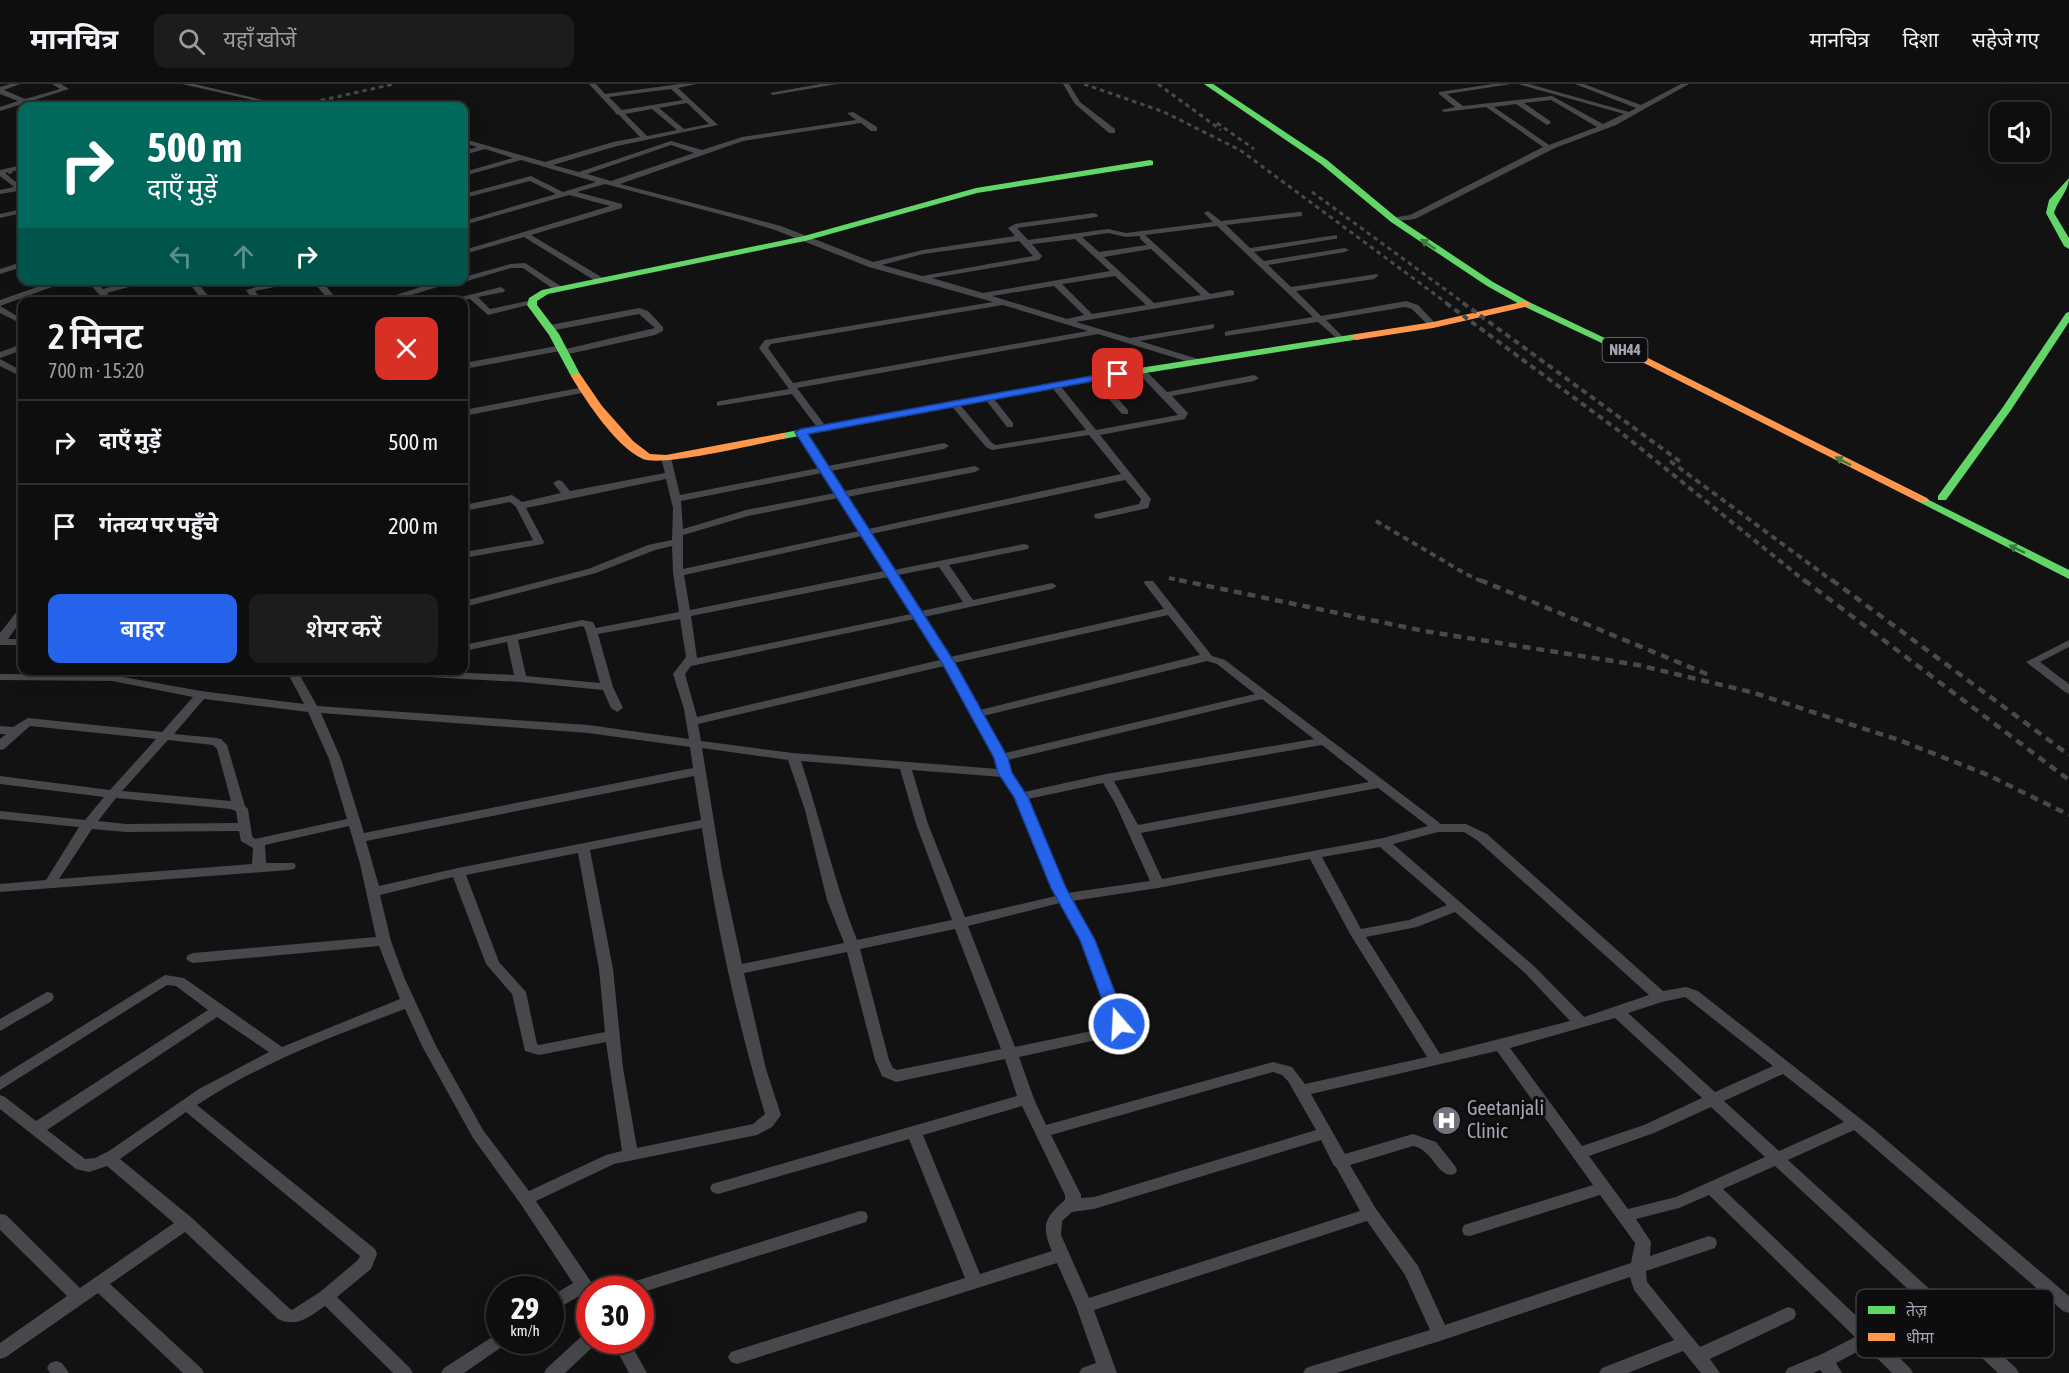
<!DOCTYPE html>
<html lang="hi">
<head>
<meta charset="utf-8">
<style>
	:root { --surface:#0e0e0e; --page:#1c1c1c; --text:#f1f3f6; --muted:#9b9c9e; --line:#2e2e2e; --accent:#2563eb }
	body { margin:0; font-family:"Asap Condensed","Noto Sans Devanagari",sans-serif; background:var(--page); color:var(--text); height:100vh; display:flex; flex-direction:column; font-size:22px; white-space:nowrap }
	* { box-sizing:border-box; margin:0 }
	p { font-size:20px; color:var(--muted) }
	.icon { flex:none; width:33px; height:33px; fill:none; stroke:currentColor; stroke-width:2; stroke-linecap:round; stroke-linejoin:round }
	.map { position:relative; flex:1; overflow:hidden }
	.side { position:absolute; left:18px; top:213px; width:450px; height:378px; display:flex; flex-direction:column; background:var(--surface); border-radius:12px; box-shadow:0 6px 24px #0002,0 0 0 2px var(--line) }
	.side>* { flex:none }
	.banner { position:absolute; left:18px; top:18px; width:450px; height:183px; border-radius:12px; box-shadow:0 6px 24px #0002,0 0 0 2px var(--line); background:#00695c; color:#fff; overflow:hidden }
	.fabs { position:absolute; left:1990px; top:18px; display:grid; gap:12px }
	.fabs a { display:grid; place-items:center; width:60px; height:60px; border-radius:12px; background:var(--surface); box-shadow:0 6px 24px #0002,0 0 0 2px var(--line); font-size:30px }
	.speed { position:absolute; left:486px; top:1192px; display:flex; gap:12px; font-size:30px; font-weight:700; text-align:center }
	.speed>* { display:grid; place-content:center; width:78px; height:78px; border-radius:50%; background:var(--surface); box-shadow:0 6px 24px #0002,0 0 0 2px var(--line); line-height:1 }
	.speed small { font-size:15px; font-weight:400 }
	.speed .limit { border:9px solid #d22; background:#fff; color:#111 }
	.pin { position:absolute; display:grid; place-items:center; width:51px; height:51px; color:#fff; margin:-26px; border-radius:12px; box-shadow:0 3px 9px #0006 }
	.me { position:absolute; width:66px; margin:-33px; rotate:341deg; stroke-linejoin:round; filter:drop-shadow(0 0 4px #0008) }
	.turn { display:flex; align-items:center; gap:21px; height:126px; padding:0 30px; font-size:27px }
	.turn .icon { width:78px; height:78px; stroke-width:2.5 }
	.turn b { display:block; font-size:42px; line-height:51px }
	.lanes { display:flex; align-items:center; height:57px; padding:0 30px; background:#0003; justify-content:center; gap:30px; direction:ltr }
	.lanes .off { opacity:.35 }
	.round { display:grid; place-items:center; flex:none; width:63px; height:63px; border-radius:12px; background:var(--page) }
	.summary { display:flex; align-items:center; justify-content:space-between; height:102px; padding:0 30px }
	h1 { font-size:36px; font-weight:600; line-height:45px }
	.action { display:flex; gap:12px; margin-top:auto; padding:12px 30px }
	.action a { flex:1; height:69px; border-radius:12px; background:var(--accent); color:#fff; font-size:24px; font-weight:600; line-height:69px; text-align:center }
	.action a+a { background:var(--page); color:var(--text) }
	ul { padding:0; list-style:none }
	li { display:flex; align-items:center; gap:18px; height:84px; padding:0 30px; border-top:2px solid var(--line) }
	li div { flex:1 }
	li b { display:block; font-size:22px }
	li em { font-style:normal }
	header { display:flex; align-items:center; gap:36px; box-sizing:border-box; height:84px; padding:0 30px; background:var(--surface); border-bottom:2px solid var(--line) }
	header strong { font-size:28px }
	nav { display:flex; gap:33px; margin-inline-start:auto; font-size:21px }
	.search { width:420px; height:54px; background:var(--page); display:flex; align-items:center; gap:15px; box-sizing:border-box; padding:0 21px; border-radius:12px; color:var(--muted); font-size:22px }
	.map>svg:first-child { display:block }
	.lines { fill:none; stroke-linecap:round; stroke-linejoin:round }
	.street { fill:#47484c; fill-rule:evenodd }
	.fast { fill:#63d668; fill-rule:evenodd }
	.slow { fill:#ff974d; fill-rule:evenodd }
	.rail-far2 { stroke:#47494c; stroke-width:3; stroke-dasharray:4.5 4; stroke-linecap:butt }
	.rail-far1 { stroke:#47494c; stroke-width:4; stroke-dasharray:6 4.5; stroke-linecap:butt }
	.rail { stroke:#47494c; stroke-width:4.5; stroke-dasharray:8 6; stroke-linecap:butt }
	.oneway { fill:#3c7c40 }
	.route { fill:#2563eb; stroke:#184099; stroke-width:1.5 }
	.labels { text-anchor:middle; stroke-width:6; stroke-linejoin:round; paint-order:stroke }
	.shield { fill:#0d0d0e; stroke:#767983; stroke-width:1.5 }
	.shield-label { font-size:15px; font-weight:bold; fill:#a3a7b5 }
	.near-poi-label { font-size:20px; fill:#a3a7b5; stroke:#0d0d0e; text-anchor:start }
	.key { fill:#0d0d0e; stroke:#3a3b40; stroke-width:1.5 }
	.key-label { font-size:16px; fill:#a3a7b5 }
</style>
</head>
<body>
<header>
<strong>मानचित्र</strong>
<div class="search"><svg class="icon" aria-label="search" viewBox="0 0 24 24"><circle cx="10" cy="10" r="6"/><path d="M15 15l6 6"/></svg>यहाँ खोजें</div>
<nav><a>मानचित्र</a><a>दिशा</a><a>सहेजे गए</a></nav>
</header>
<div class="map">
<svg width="2069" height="1289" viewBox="0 0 2069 1289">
	<rect width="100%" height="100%" fill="#121213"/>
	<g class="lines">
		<path class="street" d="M10,0H20L4,6L25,15L60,5L52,0H61L69,5L0,27V23L18,17L0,10V3Z
			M182,0H194L289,22H279Z
			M589,0H596L605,10L680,0H697L678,4L718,41L617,62L553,81L579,88L671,57L702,66L742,53L856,36L847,29L853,28L877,43V47H871L861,39L743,57L620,100L781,142L873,178L923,166L1015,152L1008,144L1015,140L1094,129L1098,131L1097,133L1017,144L1028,156L1108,145L1126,149L1213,138L1204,129L1208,127L1221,137L1299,128H1302V132L1226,141L1250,164L1337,151V155H1334L1254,168L1264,177L1345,164L1349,166L1345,168L1268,181L1291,203L1377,190L1378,192L1374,195L1296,207L1321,232L1406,217L1418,221L1437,241L1430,243L1412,225L1405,223L1326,236L1345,255L1341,258L1318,238L1225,252V248L1228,247L1313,233L1217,142L1145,151L1210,210L1231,206L1234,207V211L1076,238L1130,254L1214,240V244L1211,245L1140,257L1198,275V279H1192L1098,250L797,304L827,344L822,347L819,346L792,310L717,322V318L720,317L789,305L759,264L765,256L993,218L869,183L775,146L742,136L605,100L577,108L622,120V124L531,151L603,194V198H597L524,153L464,170V166L610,122L569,111L464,141V137L556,110L530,97L464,114V110L531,92L563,108L596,98L521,76L464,92V88L513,74L485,65L464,71V67L477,63L464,59V55L545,78L613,58L640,53L619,31L616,30L615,28ZM671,5L683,16L622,26L609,13ZM687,19L709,40L684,45L659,24ZM652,25L677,46L647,52L625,30ZM671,61L694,69L611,97L587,90ZM1108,149L1126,153L1140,152V155L1147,161L1099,168L1082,153ZM1075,155L1110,187L983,209L932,194L1039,176L1042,172L1032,160ZM1019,157L1033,172L922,192L882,181L923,170ZM1151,165L1201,211L1154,219L1104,173ZM1115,192L1146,221L1092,230L1062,200ZM1054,202L1084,231L1067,235L992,212ZM1003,221L1088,247L793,299L768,264L771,260Z
			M820,0H837L773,11L770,9Z
			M1063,0H1069L1080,18L1115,45V49H1109L1075,20Z
			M1493,0H1511L1447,10L1463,22L1552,12L1603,40L1624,30L1518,0H1529L1629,28L1636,24L1575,0H1584L1641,21L1681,0H1689L1616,41L1555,64L1415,135L1391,138V134L1410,131L1543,63L1486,23L1444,28L1441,26L1455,23L1439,10V8ZM1551,16L1597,43L1549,61L1494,23L1516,20L1547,41L1551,39L1550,37L1524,19Z
			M22,81V85L5,89L22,103V109L18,107L0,110V106L14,103L0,92V86Z
			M22,125V129L0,134V130Z
			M22,178V183L0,190V185Z
			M525,179L562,203V207H556L523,184H511L464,198L461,196H464V193L511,180Z
			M57,196H71L0,222V216Z
			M86,196H95L103,205L138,196H154L107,209L115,218H106Z
			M281,196L285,199L284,201L255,207L263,218H254L246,206Z
			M312,196H321L339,218H330Z
			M429,196C438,200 450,196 460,196L389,218H374L427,201L425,199Z
			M194,197L197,198L213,218H180L199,212L190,200Z
			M501,203L505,206L504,208L478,213L490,225L532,216L536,219L488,231L470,215L441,218Z
			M0,222L22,235V240L0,229Z
			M639,224L648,227L663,243V247L655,251L564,271L561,270L560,267L464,285V279L562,261L565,262L566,265L655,244L639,230L550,247L546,244L550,241Z
			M22,260V266L0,274V268Z
			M0,275L22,287V293L0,282Z
			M1140,283L1143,284L1167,308L1254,291L1259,294L1254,297L1172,312L1188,329L1185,335L1100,351L1151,415L1148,424L1099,435L1095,434L1094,432L1095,430L1139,420L1141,415L1125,396L871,450L894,486L1024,460L1028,461L1029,463L1028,465L949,481L973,516L1052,499L1057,502L1052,505L924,533L950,573L1164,525L1144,499L1145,497H1153L1212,572L1225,576L1441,740H1466L1487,750L1663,907L1686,903L1698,907L1871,1043L2069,1212V1229L2063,1227L1854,1046L1788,1076L2016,1284L2019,1289H1998L1935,1230L1881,1256L1910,1284L1913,1289H1892L1866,1263L1836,1279L1842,1289H1823L1820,1286L1813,1289H1785L1788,1284L1822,1270L1855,1253L1709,1111L1679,1124L1636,1135L1651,1158L1650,1172L1709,1152L1715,1154L1717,1159L1715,1164L1646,1187L1647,1198L1700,1263L1788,1223L1794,1225L1796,1230L1794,1235L1710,1275L1720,1289H1701L1683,1267L1628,1289H1599L1602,1284L1674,1256L1634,1206L1630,1193L1440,1257L1336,1289H1303L1306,1284L1312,1282L1430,1246L1405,1191L1367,1137L1094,1226L1117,1289H1079L1082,1284L1096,1279L1076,1222L1057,1179L737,1280L731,1278L728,1273L731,1268L965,1194L909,1055L718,1110L712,1108L710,1104L712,1100L1017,1012L1005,975L896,998L882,992L875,976L847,868L744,889L766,985L781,1031L772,1043L757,1051L614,1080L536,1117L596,1205L590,1206V1217L584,1215L581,1211L550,1229V1213L573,1199L520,1119L473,1054L422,962L405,925C333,952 261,979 197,1021L375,1165L377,1170L371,1185L337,1213L410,1284L413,1289H393L325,1222C309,1233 297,1244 278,1235L185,1148L110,1200L201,1284L204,1289H183L98,1209L6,1273L0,1275V1259L67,1212L0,1146V1130L6,1131L80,1204L174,1139L107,1082L89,1088L76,1085L0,1025V1011L5,1013L36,1037L208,926L176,902L167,901L0,1006V993L165,891L184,894L282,963L400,915L379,862L193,879L188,877L186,874L188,871L193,869L376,853L360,780L349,742L265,761L266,779H294L296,782L294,785L289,786L0,808V800L46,796L79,743L0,735V727L85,736L104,713L0,700V692L110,706L156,655L30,642L4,665L0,666V655L6,650H0V642L13,643L28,634L162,648L193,613L112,597L0,596V590L112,591L201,607L304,620L286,586H297L317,622L588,641L689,655L684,625L673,590L686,573L680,535L598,550L613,603L623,624L617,628L611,624L603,606L521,598L410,592L398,586L514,591L507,558L464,567V561L582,536L593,538L596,544L679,528L673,489L672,462L655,466L596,489L464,523V517L588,485L648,461L672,456L673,424L666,395L526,424L544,458L543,460L464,474V468L533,456L516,423L510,418L464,427V421L512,411L522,418L561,409L553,399L558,396L562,397L570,407L665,389L661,374L666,371L671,374L680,411L819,384L796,348L801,345L804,346L828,382L944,359L949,362L944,365L831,387L844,407L975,382L980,385L975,388L847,413L868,445L1121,390L1089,351L992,366L986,363L949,319L954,316L957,317L992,359L996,361L1086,346L1050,301L1055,298L1058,299L1096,346L1178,331L1137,288L1135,286ZM822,389L835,409L746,426L683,445L681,417ZM838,414L859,447L683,485V451L748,432ZM862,452L884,487L690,526L684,491ZM939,483L963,518L921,527L898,491ZM888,493L911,530L697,574L691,532ZM1168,531L1200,571L980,626L954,579ZM915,535L940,576L697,633L685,590L691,582ZM582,542L584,543L586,548L600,599L526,592L518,556ZM1207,577L1217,580L1255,610L1005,669L983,632ZM944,582L995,674L998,685L793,669L701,657L698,640ZM204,615L308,628L329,675L347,735L255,755L252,752L248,725L245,722L227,661L221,655L217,654L174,650ZM1262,615L1314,655L1106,690L1024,708L1012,689L1008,676ZM321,629L588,649L690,663L693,684L364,749L341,675ZM168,656L213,661L217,665L231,717L122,707ZM1322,661L1369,698L1138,741L1114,697ZM702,664L788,676L805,726L827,816L844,859L742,880L722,787ZM801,677L900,685L916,740L952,836L857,856C834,798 821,737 801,677ZM912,686L1002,693L1015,713L1056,812L965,833L928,740ZM694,692L701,736L458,784L379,802L366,757ZM1103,699L1115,719L1150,797L1067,809L1028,715ZM1378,704L1428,742L1383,754L1162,795L1141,749ZM116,714L230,725L236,727L238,739L126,740L98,737ZM702,744C716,840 737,937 765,1030L753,1040L637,1064L623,984L613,885L590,766ZM92,745L126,748L239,747L241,757L253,764L252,780L59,795ZM1438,748H1464L1477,756L1649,911L1584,933L1535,883L1393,760ZM1380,763L1447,821L1409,836L1361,845L1322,773ZM578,769L599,885L605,948L539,961L537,960L526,908L499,878L466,791ZM1310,775L1350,850L1427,973L1305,1000L1292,983L1273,978L1046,1041L1034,1015L1019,973L1110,953C1123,949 1125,945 1124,932L1094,856L1072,817L1158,804ZM453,793L486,880L512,910L525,967L539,971L606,958L622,1067L606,1071L529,1107L483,1046L436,962L404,893L391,857L380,811ZM1060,819L1080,856L1110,932L1111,941L1106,944L1015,963L968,842ZM1455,828L1525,889L1570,937L1440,970L1366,853L1417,843ZM955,845L1001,965L897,986L893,984L889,976L860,865ZM1685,913L1688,915L1773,982L1715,1008L1628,929L1662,918ZM217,933L269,968L199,1005L109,1067L95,1074L85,1075L47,1046ZM1615,934L1702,1014L1644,1041L1582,1062L1510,964ZM1497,967L1593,1101L1464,1141L1462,1146L1464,1151L1470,1152L1600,1111L1635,1159L1631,1179L1445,1241L1418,1182L1376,1125L1350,1081L1413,1062C1433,1065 1438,1096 1455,1090L1457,1086L1455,1082L1436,1058L1413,1050L1345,1070L1311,1010ZM1273,988L1282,991L1288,997L1316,1046L1094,1113L1081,1114V1111L1051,1051ZM1783,990L1844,1038L1779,1067L1724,1017ZM1022,1022L1065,1111V1116C1044,1134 1041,1142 1052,1167L980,1190L923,1051ZM1711,1023L1765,1073L1676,1113L1628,1125L1589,1072L1654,1049ZM186,1028L360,1172L358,1176L320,1208L292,1226L290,1225L192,1134L120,1075ZM1321,1056L1334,1082L1336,1083L1360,1127L1089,1214L1061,1151L1062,1137L1072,1128L1094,1125ZM1775,1082L1924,1220L1870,1245L1723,1105Z
			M1095,291L1098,292L1128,326V330H1122L1092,296L1090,294Z
			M584,303L587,304V308L464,332V326Z
			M988,310L991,311L1013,339V343H1007L985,315V311Z
			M22,525V535L8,555H22V561H0V549L18,526Z
			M2069,556V563L2040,578L2069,600V610L2065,608L2026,578Z
			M47,908L52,909L54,913L52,917L0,947V935Z
			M860,1127L866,1128L868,1133L866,1138L640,1209V1206H621L623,1201L629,1199Z
			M500,1248V1257H507L506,1260L464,1289H441L444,1284Z
			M590,1248V1257H597L596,1260L565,1289H544L547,1284L584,1250Z
			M612,1257H629L647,1289H629Z
			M56,1277L62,1279L69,1289H50L47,1284L50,1279Z"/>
		<path class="fast" d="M1204,0H1213L1327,76L1397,134L1493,198L1529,218L1649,275L1644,278L1640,277L1523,222L1487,202L1391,138L1321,80Z
			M1150,76L1153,77V81L977,109L805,157L548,210L537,217V221L559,250L581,292L576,295L571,292L549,251L527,221L529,214L542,206L804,152L976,104Z
			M2069,94C2069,107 2058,115 2054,129L2069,154V165L2064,162L2046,129L2049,116Z
			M2069,228V238L2011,326L1946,416H1938V412L2003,323L2066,229Z
			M1356,250L1361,253L1360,255L1095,297L783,355L778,352L783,349L1095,291Z
			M1923,413L2069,486V495L1919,418L1917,416Z"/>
		<path class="slow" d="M1526,217L1529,218V222L1433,244L1356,256L1351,253L1356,250L1433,238Z
			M1644,272L1927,414L1929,416L1927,418H1919L1640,277V273Z
			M576,289L580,290L602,322L633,357L650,370L666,371L783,349L788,352L783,355C757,360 662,383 643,375C616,363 586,317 571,292Z"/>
		<path class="rail-far2" d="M1084,0L1164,28L1240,66L1448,220
			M1158,0L1221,46
			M296,22L394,0
			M1217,39L1254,65
			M0,91L22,85
			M1312,108L1465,220"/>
		<path class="rail-far1" d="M1446,219L1619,347L1806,498
			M1463,219L1682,379
			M1670,377L1834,498
			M1376,437L1466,490L1483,498
			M1169,494L1187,498"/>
		<path class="rail" d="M1179,496L1424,547L1638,581L1751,608L1899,656L1988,691L2069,731
			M1480,496L1709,591
			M1804,496L2069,696
			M1832,496L2069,671"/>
	</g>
	<defs><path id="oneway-solid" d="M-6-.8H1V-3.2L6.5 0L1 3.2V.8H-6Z" transform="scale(1.5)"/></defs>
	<g class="oneway">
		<use href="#oneway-solid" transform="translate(1428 160) rotate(-147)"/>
		<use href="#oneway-solid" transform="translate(1843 377) rotate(-153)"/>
		<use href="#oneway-solid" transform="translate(2017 465) rotate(-154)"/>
	</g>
	<path class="route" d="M1118,287L1121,288V292L808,350L955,579L1008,674L1012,689L1028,713L1066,804L1095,856L1127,940L1124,944H1113L1111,940L1080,856L1051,804L1014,713L998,689L994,674L942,579L795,348L801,345Z"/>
	<defs>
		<symbol id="hospital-disc" viewBox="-11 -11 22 22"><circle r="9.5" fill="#70737c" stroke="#0d0d0e"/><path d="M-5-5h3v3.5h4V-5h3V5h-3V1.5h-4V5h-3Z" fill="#fff"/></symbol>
	</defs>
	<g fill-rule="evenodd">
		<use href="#hospital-disc" x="1430" y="1020" width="33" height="33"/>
	</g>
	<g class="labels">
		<rect class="shield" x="1602.5" y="254" width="45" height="24" rx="4.5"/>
		<g class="shield-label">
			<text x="1625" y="271">NH44</text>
		</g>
		<g class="near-poi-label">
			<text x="1467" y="1031">Geetanjali<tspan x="1467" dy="23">Clinic</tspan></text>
		</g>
	</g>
	<rect x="1856" y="1205" width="198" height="69" rx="9" class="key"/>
	<rect x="1868" y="1222" width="27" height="8" fill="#63d668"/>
	<rect x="1868" y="1249" width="27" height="8" fill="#ff974d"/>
	<g class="key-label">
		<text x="1906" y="1232">तेज़</text>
		<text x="1906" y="1259">धीमा</text>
	</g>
</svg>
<div class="fabs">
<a><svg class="icon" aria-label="sound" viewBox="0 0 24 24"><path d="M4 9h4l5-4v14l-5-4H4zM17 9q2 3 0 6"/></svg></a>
</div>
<div class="speed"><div>29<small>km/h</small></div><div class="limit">30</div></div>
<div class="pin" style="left:1118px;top:290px;background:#d93025"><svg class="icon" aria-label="arrive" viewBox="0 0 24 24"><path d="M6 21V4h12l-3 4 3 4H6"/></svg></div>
<svg class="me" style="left:1119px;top:940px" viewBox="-20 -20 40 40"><circle r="17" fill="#2563eb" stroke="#fff" stroke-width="3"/><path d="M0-11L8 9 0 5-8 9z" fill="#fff"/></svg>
<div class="banner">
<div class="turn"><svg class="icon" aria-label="right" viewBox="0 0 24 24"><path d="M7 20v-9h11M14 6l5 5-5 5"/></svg><div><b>500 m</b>दाएँ मुड़ें</div></div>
<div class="lanes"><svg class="icon off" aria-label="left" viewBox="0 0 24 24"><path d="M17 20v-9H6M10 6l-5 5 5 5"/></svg><svg class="icon off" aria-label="ahead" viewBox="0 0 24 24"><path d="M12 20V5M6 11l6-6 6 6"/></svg><svg class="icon" aria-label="right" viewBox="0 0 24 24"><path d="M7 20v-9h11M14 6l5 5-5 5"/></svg></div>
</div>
<section class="side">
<div class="summary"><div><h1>2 मिनट</h1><p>700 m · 15:20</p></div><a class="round" style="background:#d93025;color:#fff"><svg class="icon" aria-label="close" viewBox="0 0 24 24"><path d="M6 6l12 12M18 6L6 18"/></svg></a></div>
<ul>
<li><svg class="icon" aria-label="right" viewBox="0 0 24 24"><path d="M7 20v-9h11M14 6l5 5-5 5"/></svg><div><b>दाएँ मुड़ें</b></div><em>500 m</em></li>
<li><svg class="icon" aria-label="arrive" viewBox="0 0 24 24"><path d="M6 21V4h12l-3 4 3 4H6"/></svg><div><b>गंतव्य पर पहुँचे</b></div><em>200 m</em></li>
</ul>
<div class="action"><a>बाहर</a><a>शेयर करें</a></div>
</section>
</div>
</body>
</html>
